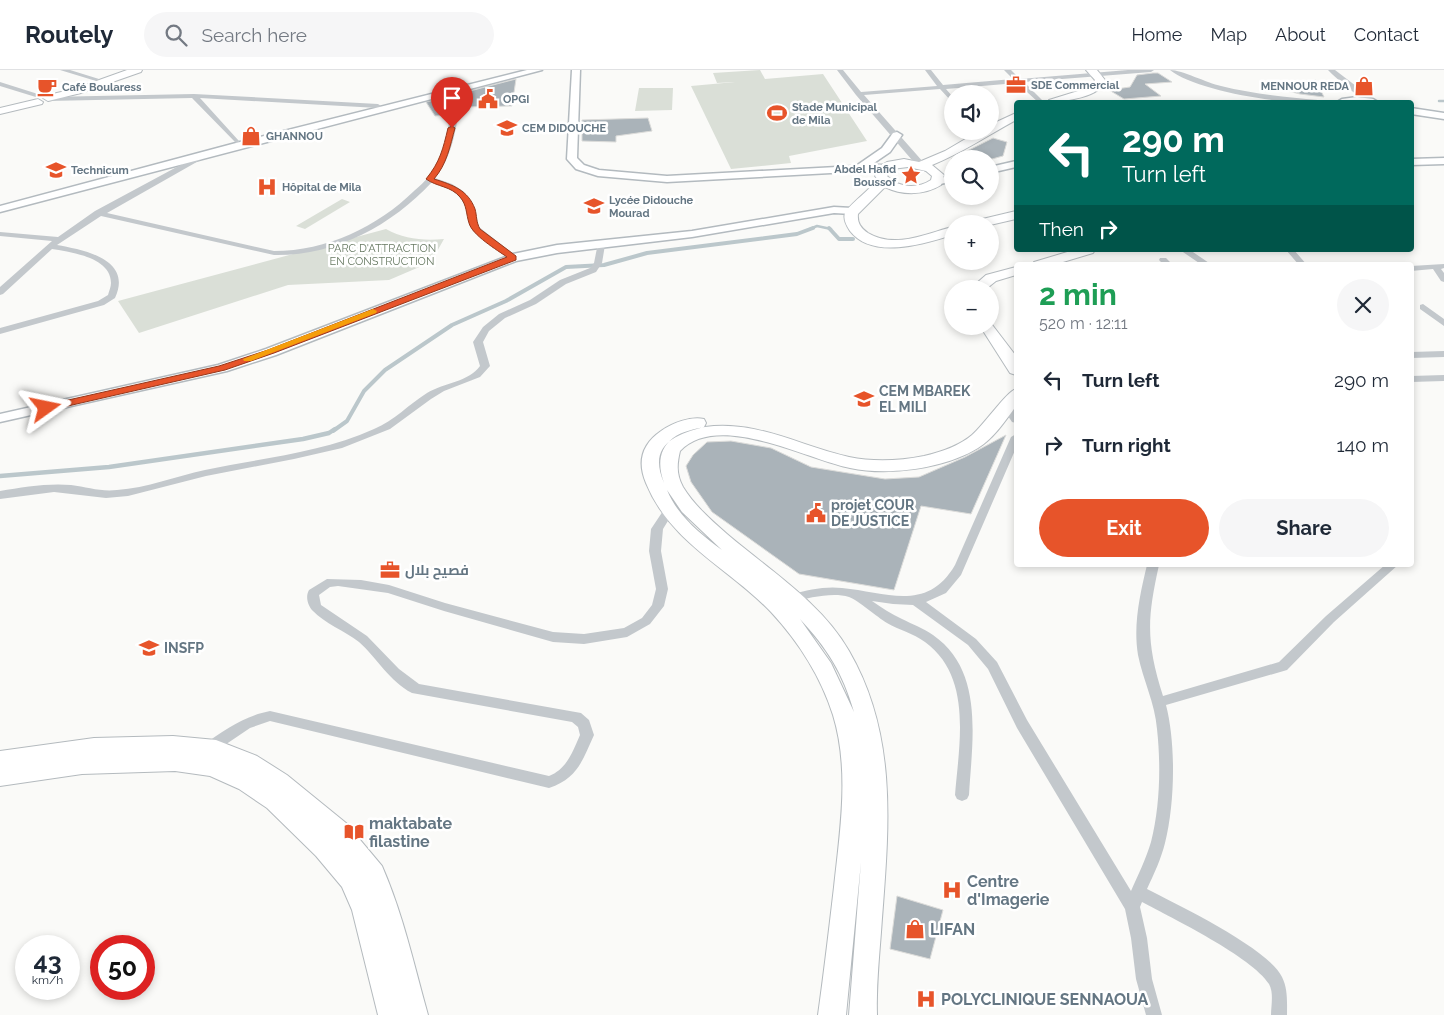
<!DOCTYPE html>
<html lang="en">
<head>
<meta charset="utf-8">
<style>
	:root { --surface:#fff; --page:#f6f6f7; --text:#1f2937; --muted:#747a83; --line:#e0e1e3; --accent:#e7542a }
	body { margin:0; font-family:Raleway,Cairo,sans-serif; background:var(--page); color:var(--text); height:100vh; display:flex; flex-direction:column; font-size:19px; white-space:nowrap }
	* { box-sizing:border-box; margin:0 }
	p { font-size:16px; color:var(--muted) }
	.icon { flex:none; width:28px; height:28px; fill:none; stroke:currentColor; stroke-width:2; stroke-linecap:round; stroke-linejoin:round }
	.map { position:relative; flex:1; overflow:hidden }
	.sheet { position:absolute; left:1014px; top:192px; width:400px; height:305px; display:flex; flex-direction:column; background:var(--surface); border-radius:5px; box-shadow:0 2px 8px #0003 }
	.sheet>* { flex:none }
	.top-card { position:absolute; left:1014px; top:30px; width:400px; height:152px; border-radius:5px; box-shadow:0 2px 8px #0003; background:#00695c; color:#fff; overflow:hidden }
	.tools { position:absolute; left:944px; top:15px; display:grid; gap:10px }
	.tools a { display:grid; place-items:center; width:55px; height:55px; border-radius:50%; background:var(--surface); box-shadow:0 2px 8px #0003; font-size:25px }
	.speed { position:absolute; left:15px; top:865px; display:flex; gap:10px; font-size:25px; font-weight:700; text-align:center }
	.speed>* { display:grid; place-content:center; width:65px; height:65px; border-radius:50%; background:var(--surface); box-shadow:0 2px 8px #0003; line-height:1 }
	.speed small { font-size:12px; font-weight:400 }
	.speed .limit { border:8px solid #d22; background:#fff; color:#111 }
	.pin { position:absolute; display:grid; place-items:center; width:42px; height:42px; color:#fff; margin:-51px -21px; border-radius:50% 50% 50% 0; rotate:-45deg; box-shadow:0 0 5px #0007 }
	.pin .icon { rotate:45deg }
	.me { position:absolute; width:55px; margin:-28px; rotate:78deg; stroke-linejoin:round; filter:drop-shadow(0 0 4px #0008) }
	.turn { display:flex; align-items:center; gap:18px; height:105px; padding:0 25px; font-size:22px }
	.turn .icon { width:65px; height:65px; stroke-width:2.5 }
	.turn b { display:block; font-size:35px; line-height:42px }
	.then { display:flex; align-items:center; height:48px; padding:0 25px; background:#0003; gap:10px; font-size:19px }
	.round { display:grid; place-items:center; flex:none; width:52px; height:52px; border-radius:26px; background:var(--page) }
	.overview { display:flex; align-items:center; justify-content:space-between; height:85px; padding:0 25px }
	h1 { font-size:30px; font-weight:700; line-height:38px; color:#1e9e55 }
	.button { display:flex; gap:10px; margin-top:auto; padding:10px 25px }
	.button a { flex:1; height:58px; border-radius:30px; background:var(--accent); color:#fff; font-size:20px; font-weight:700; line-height:58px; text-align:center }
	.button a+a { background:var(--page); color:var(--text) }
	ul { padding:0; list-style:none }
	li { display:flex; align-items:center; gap:15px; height:65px; padding:0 25px }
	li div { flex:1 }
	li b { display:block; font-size:19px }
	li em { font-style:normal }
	header { display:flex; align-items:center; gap:30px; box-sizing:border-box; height:70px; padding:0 25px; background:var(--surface); border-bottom:1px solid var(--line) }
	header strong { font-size:24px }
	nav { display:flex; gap:28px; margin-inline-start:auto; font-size:18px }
	.search { width:350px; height:45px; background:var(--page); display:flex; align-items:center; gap:12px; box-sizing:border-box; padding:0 18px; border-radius:28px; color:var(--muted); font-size:19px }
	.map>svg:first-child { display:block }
	.green { fill:#dadfd7 }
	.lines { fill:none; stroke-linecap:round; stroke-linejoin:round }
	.stream-far2 { stroke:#bbc7cb; stroke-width:2.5 }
	.stream-far1 { stroke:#bbc7cb; stroke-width:4 }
	.stream { stroke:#bbc7cb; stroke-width:4.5 }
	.building { fill:#aab3b9; stroke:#dcdcda }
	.secondary-casing { stroke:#b3babf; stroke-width:3 }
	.primary-casing { stroke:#b4babe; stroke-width:2 }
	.street { fill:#c3c8cc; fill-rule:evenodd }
	.secondary { fill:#fff; fill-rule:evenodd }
	.primary { fill:#fff; fill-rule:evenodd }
	.route { fill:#e7542a; stroke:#96371b }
	.slow { fill:#f59e0b }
	.labels { text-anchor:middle; stroke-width:5; stroke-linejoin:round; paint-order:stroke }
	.far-poi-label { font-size:11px; font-weight:bold; fill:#647683; stroke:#fff; text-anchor:start }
	.far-park-label { font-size:11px; fill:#687a63; stroke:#fff }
	.poi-label { font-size:14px; font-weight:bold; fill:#647683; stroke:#fff; text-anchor:start }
	.near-poi-label { font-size:16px; font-weight:bold; fill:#647683; stroke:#fff; text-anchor:start }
</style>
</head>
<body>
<header>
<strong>Routely</strong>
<div class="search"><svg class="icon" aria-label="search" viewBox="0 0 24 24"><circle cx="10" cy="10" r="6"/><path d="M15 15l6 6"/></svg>Search here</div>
<nav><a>Home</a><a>Map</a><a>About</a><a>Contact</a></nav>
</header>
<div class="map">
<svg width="1444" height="945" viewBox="0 0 1444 945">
	<rect width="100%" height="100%" fill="#fafaf8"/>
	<path class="green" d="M760,0L765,9L823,4L867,71L789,86L791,93L731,99L691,16L735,12L717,13L713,3Z
		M639,18H673L672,40L635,41Z
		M342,129L350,132L305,159L296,156Z
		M386,159C404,169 423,171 444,169L431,192L389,210L288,215L139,263L118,231Z"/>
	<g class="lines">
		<path class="stream-far2" d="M1439,31H1444
			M810,159L817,156L831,159"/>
		<path class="stream-far1" d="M829,158L839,169H853
			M333,361L347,351L364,321L385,300L452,255L506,231L566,197L604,195L647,183L797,164L813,158"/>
		<path class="stream" d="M0,406L109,397L303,369L329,363L335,359"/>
	</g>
	<path class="building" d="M1153,3H1158L1172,12L1145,14L1161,26L1124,29L1109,20L1130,17L1137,5Z
		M516,9L512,36L461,37L466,22Z
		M1316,10L1324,27L1300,24L1276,18Z
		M448,27L451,31L445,45L435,46L426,32Z
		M648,48L652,61L616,66V72L582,71V50Z
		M993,68L1007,72L1003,86L992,89H951Z
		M1006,365L971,444L921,436L894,520L799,504L712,442L691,412L686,396L693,385L707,372L731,371L771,378L811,397L885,409L919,407L965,387Z
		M897,826L943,840L930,889L890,879Z"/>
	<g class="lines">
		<defs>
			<path id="secondary" d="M527,0H542L0,142V136L236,73Z
				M572,0H580L577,88L584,95L599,100L667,106L856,96L882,78L893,63L897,62L902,65L890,82L871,95H890L891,97L886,100L667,112L598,106L576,99L567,89Z
				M1357,27L1373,29L1378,32H1337L1342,29Z
				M1411,38L1444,43V49L1411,44Z
				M1444,88V94L1411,95V89Z
				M1016,91V97L990,103V97Z
				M952,105V111L937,115L932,112L933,110Z
				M834,137L852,138L858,141L852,144L834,143L692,167L557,183L516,191L276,285L227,301L0,352V344L218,295L266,279L513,184L557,175L692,161Z"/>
			<path id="primary" d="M127,0H142L141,2L81,23L48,31L43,28L44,26L74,19Z
				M1086,0H1097L1105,10C1102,27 1063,32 1048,32L1049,30L1091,17L1095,10Z
				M38,29L43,32L42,34L0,44V38Z
				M1016,43V50C988,65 962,83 932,95L944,105L941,115C925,125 903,126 885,117L858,144C857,153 861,158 868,163C895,179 925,164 952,157V165C924,174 872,190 850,161C846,155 843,149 845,143C847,137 872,117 878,110L875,106L880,96L887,92L904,89L919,92L945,81L979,61H990V55ZM908,97L926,101L932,106L931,110C918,119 898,118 887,106L892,99Z
				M1016,141V149L990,155L973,154L974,151Z
				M1074,180H1095L1093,183L1053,195H1032L1034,192Z
				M1016,197V205L996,211L986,219H970L986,205Z
				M990,252L1016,286V305L1010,303L980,256H990Z
				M1016,319V336C1006,350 994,368 978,378C944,399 888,406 850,398C806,389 718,341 680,381C677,394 676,404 683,417C694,435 711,450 727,464C768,499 822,533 849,581C900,669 888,765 881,862C879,889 876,917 877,945H849L861,792L846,945H818C824,902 829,860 834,817C840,761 850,700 833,645C821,607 798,571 771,542C728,497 671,474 646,413C637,392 642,374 661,361C672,353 691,346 704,349L706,353L704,357C673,365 648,376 664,413C658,396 658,380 673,368C683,361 694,359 705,357C757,350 800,376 849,387C873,392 899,391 924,386C941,382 959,376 972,365C983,356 1007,321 1016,319ZM667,420L682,442L722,480C700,464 677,445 667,420ZM800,549C827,578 843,603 854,642L831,593Z
				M173,666L216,670L257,686L287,705L346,753L382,796C403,844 414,895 428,945H378L352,840L342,817L316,786L267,738L239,719L210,706L175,701L82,704L0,716V681L94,668Z"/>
		</defs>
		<use href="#secondary" class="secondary-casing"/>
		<use href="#primary" class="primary-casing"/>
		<path class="street" d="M60,0H70L99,9L96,11Z
			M837,0H843L861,22L937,16L925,0H931L943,15L1013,9L1004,0H1011L1020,9L1128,0H1154L1151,2L1024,12L1044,32H1038L1017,13L946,19L952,26V32L940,19L864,25L924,93V97H918L856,25Z
			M1170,0C1182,0 1207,13 1221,16C1253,24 1286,27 1318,30L1321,32C1289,36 1195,21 1170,0Z
			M1328,0H1335L1377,32C1364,34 1338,10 1328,0Z
			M0,12L41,25L42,26L39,28L0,16Z
			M457,19L462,20C457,50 455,84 435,108L452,114L463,121L472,133L479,157L516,186V190H510L473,161C469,154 469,149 467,142C463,124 448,117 432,112C391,156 335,186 274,185L101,146L57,175C84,180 133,189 115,228L104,235L0,264V258L98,231L108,225C109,221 111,217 111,213C111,187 70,182 52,179L3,224L0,225V217L52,171L0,166V162L58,167L95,141L199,85L203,87L202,89L107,143L274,181C327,181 377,157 414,121C425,112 434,102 440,89C450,66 448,41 457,19Z
			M194,24L378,34L381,36L378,38L200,28L239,71V73L237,74L192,28L47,31L44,29L47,27Z
			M598,173L605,175L602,193L596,202L566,214L536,234L505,248L489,261L483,272L490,296L480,307L444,321L431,329L390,359L342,378L294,389L206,406L128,426L106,428L54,422L0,429V421C23,417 48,413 71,415C87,417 101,422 117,420C147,418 176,406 205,400C261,388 321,383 374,359C394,351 409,334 427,323C443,313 469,312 480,296L473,272L483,257L499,244L530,230L560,210L590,198L594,193Z
			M1180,180H1190L1212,195H1202Z
			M1286,180H1294L1307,195H1299Z
			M1160,188H1166L1173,195H1164L1159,190Z
			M1444,194V198L1441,199L1444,203V212L1441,211L1433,199L1411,201V196Z
			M1423,234L1444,249V256L1420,239V235Z
			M1444,281V287L1411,288V282Z
			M1444,305V311L1411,312V306Z
			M1007,334L1016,341V353L1012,352L1002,337Z
			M1016,364V378L961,505L946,523L926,532L976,569L997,592L1027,650L1131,821C1138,805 1146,789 1151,772C1160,737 1161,695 1157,659C1155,633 1143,610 1138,585C1133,555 1140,524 1147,495H1159C1147,549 1146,572 1163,626L1279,592L1326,546L1385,495H1398L1334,552L1287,600L1166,635C1176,674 1175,733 1165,773C1161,789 1154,804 1147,819C1178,835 1268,878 1282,907C1288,919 1287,932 1287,945H1271C1271,936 1274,923 1269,914C1252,887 1172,848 1142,832L1140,837L1147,868L1152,909L1162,945H1146L1136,909L1131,868L1125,839L1017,658L988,599L968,575L913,535L893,534L872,531C882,538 891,544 902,549C912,554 923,558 933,565C985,601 972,671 969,725L967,729L962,731L957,729L955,725C959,674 973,607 925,572C913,563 899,560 887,553C877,547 858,530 849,527C832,522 809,528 792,532L788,531L786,528L788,525L792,524C808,520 825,516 842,518C886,522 927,543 955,495L1011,367Z
			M669,437L674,441L663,459L661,481L668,519L664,536L650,554L627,567L584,574L553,572L444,541L388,523L338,516L330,517L319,525L321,535L367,566L399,599L419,614L581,643L589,650L594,665C582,691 578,708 549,718L270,651L250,658L213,683L208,685L203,683L201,679L203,675C225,660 244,646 270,641L549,706C567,699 573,681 580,665L578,657L572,652L412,623C389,611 378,589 359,572C345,561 324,553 313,541C308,536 305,527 309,520L327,509L361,510L389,515L445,533L553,562L584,564L624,558L642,548L652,535L656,519L649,481L651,459L665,438Z"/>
		<use href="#secondary" class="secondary"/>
		<use href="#primary" class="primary"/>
	</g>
	<path class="route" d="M452,56L455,58C450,76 447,94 434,109C453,115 468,120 475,139C477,146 476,152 480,159L516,186V190L274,283L225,300L46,341L42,340V335H46L219,296L268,280L507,187C497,180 472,165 469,153C466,144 467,135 460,127C451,116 437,117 426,109C440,92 443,79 448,58Z"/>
	<path class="slow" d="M373,239L377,241L376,243L251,291H244L243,289Z"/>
	<defs>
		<symbol id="office-bare" viewBox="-9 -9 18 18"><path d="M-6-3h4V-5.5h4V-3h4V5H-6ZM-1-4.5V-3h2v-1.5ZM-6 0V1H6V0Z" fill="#e7542a" stroke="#fff" stroke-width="2.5" paint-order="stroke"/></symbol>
		<symbol id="shop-bare" viewBox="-9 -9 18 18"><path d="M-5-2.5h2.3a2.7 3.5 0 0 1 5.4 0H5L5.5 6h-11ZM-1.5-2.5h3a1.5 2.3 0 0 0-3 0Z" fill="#e7542a" stroke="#fff" stroke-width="2.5" paint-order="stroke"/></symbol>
		<symbol id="cafe-bare" viewBox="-9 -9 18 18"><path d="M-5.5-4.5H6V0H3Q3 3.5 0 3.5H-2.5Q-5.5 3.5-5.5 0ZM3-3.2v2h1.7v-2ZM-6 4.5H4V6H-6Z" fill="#e7542a" stroke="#fff" stroke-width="2.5" paint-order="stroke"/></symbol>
		<symbol id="civic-bare" viewBox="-9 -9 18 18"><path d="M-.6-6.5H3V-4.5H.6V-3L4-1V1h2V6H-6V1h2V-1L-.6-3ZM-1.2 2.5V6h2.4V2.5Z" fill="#e7542a" stroke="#fff" stroke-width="2.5" paint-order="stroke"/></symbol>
		<symbol id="stadium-bare" viewBox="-9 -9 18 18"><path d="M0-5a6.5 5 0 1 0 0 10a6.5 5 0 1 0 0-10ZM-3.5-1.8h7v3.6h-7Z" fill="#e7542a" stroke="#fff" stroke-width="2.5" paint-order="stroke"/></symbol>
		<symbol id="school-bare" viewBox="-9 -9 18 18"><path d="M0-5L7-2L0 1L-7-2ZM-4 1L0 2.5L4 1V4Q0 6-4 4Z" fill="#e7542a" stroke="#fff" stroke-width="2.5" paint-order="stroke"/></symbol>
		<symbol id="sight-bare" viewBox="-9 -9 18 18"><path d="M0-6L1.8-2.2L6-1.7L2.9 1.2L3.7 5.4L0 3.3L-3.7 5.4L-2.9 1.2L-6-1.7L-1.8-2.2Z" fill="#e7542a" stroke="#fff" stroke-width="2.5" paint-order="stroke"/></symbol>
		<symbol id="hospital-bare" viewBox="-9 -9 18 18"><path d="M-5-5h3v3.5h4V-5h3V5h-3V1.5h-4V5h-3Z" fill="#e7542a" stroke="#fff" stroke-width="2.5" paint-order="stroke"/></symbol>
		<symbol id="library-bare" viewBox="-9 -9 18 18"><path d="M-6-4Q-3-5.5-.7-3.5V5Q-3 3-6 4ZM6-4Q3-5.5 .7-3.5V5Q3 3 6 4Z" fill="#e7542a" stroke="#fff" stroke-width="2.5" paint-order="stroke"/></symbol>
	</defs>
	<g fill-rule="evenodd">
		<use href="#office-bare" x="1002" y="1" width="28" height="28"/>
		<use href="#shop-bare" x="1350" y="2" width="28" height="28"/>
		<use href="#cafe-bare" x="33" y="3" width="28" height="28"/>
		<use href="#civic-bare" x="474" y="15" width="28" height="28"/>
		<use href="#stadium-bare" x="763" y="29" width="28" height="28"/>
		<use href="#school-bare" x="493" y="44" width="28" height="28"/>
		<use href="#shop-bare" x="237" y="52" width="28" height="28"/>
		<use href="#school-bare" x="42" y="86" width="28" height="28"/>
		<use href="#sight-bare" x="897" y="91" width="28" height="28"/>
		<use href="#hospital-bare" x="253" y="103" width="28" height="28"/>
		<use href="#school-bare" x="580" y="122" width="28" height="28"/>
		<use href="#school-bare" x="850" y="315" width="28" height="28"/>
		<use href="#civic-bare" x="802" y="429" width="28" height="28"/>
		<use href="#office-bare" x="376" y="486" width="28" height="28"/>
		<use href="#school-bare" x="135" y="564" width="28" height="28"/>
		<use href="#library-bare" x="340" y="748" width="28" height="28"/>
		<use href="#hospital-bare" x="938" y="806" width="28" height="28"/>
		<use href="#shop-bare" x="901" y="845" width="28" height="28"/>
		<use href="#hospital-bare" x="912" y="915" width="28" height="28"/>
	</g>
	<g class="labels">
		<g class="far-poi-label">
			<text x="1031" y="19">SDE Commercial</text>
			<text x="1349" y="20" text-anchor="end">MENNOUR REDA</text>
			<text x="62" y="21">Café Boularess</text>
			<text x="503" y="33">OPGI</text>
			<text x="792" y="41">Stade Municipal<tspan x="792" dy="13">de Mila</tspan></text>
			<text x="522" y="62">CEM DIDOUCHE</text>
			<text x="266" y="70">GHANNOU</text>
			<text x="896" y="103" text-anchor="end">Abdel Hafid<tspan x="896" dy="13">Boussof</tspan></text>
			<text x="71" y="104">Technicum</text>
			<text x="282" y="121">Hôpital de Mila</text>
			<text x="609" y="134">Lycée Didouche<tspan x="609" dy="13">Mourad</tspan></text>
		</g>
		<g class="far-park-label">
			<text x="382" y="182">PARC D'ATTRACTION<tspan x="382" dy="13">EN CONSTRUCTION</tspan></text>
		</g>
		<g class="poi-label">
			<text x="879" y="326">CEM MBAREK<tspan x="879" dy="16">EL MILI</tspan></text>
			<text x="831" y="440">projet COUR<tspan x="831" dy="16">DE JUSTICE</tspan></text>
			<text x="405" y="505">فصيح بلال</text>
			<text x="164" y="583">INSFP</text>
		</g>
		<g class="near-poi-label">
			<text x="369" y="759">maktabate<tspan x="369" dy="18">filastine</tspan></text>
			<text x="967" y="817">Centre<tspan x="967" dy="18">d'Imagerie</tspan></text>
			<text x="930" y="865">LIFAN</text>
			<text x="941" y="935">POLYCLINIQUE SENNAOUA</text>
		</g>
	</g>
</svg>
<div class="tools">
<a><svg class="icon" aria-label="sound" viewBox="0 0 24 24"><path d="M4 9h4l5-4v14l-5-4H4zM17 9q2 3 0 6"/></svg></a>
<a><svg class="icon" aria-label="search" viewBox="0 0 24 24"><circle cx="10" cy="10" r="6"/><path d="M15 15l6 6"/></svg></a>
<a>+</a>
<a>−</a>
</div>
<div class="speed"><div>43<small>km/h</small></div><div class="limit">50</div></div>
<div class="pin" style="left:452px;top:58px;background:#d93025"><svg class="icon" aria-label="arrive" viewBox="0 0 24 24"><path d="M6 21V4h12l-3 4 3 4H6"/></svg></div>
<svg class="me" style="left:46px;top:338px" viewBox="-20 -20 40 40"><path d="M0-17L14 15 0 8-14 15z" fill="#e7542a" stroke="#fff" stroke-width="4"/></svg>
<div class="top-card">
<div class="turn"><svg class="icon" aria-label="left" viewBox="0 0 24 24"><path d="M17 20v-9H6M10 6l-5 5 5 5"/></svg><div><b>290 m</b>Turn left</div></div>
<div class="then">Then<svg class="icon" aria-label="right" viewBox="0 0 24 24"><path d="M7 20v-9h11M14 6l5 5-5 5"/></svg></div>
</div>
<section class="sheet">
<div class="overview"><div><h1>2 min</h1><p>520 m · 12:11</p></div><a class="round"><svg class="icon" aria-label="close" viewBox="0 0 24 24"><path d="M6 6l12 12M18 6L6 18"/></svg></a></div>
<ul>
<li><svg class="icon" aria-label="left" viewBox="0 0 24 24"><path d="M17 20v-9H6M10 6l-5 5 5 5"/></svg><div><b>Turn left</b></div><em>290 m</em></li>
<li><svg class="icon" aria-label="right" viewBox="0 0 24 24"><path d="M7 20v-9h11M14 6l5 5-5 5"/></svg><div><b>Turn right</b></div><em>140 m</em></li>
</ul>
<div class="button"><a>Exit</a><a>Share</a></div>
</section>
</div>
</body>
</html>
